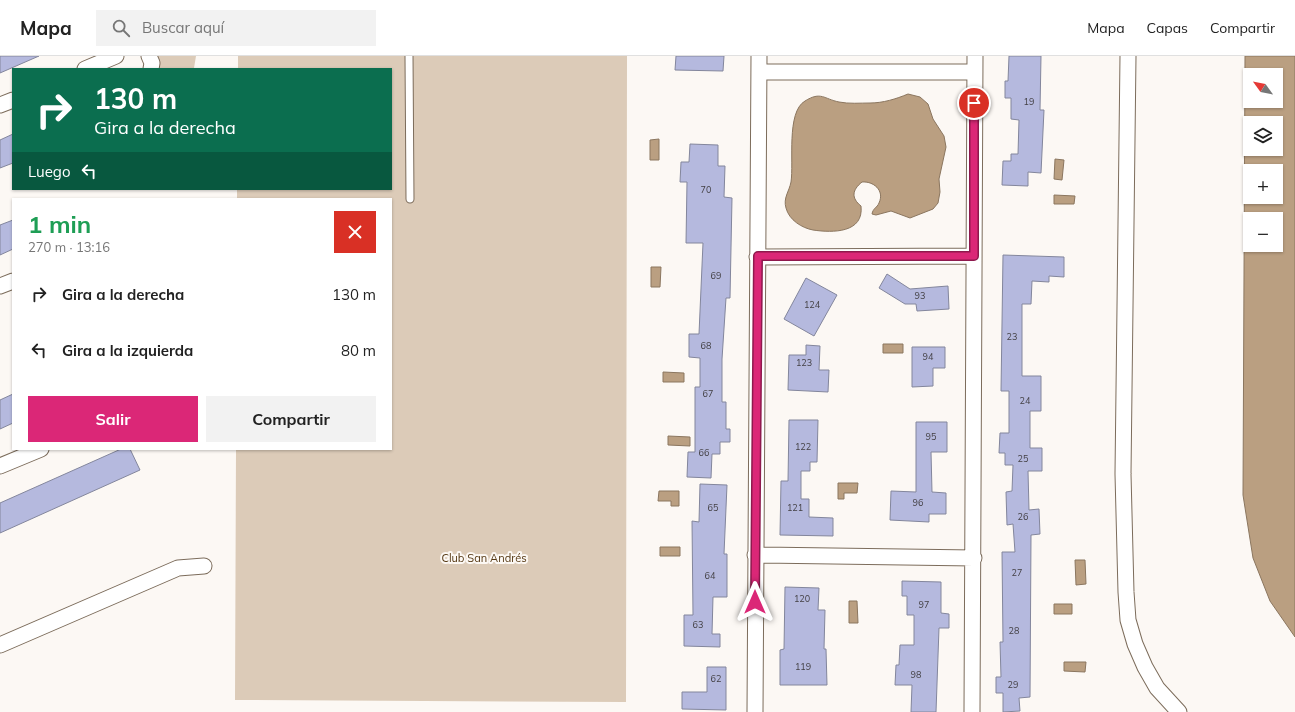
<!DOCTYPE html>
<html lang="es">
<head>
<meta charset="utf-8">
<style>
	:root { --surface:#fff; --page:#f2f2f2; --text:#222; --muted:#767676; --line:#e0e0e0; --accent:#db2777 }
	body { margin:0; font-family:Mulish,sans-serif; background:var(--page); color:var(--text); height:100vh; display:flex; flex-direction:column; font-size:15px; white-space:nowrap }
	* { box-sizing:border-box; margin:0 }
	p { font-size:13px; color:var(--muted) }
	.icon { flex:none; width:22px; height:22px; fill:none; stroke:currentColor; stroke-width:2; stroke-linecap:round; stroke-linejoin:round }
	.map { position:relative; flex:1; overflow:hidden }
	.side { position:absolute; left:12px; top:142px; width:380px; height:252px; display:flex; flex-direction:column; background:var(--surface); border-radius:0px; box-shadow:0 1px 3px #0004 }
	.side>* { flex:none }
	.guide { position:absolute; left:12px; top:12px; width:380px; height:122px; border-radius:0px; box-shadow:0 1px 3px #0004; background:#0b6e4f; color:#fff; overflow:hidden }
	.needle { width:26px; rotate:303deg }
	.tools { position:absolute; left:1243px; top:12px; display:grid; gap:8px }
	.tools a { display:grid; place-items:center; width:40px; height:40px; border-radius:0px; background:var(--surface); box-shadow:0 1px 3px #0004; font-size:20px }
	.pin { position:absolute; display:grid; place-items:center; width:34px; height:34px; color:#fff; margin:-17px; border:2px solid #fff; border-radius:50%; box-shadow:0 1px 4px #0007 }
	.me { position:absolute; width:44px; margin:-22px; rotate:0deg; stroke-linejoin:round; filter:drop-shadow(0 0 3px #0008) }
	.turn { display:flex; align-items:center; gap:14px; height:84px; padding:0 16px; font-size:18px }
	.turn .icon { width:52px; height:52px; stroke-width:2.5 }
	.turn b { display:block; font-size:28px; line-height:34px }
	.then { display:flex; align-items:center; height:38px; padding:0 16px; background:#0003; gap:8px; font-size:15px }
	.round { display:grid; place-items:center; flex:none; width:42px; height:42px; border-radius:0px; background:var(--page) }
	.headline { display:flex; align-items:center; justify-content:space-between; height:68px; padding:0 16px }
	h1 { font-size:24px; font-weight:700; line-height:30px; color:#1e9e55 }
	.cta { display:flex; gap:8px; margin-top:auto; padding:8px 16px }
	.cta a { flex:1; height:46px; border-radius:0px; background:var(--accent); color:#fff; font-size:16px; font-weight:700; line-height:46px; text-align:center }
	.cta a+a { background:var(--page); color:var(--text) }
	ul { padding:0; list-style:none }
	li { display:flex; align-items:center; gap:12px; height:56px; padding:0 16px }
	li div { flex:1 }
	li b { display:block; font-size:15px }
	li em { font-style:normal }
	header { display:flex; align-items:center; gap:24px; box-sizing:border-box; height:56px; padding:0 20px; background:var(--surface); border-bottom:1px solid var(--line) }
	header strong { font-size:19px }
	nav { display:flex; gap:22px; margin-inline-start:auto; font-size:14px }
	.search { width:280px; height:36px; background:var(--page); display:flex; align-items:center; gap:10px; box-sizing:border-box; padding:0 14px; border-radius:0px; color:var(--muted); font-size:15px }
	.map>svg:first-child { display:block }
	.green { fill:#dccbb8 }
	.water { fill:#ba9f81; stroke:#8b765f; fill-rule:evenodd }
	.building { fill:#b5b9de; stroke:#83869c }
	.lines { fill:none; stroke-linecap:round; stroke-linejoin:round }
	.lane-casing { stroke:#7c6c5b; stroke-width:9 }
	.street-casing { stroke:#7c6c5b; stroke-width:17 }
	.lane { stroke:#fff; stroke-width:7 }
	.street { stroke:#fff; stroke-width:15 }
	.route-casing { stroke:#8e194d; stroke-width:10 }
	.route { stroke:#db2777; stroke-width:7 }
	.labels { text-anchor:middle; stroke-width:4; stroke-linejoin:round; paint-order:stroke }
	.number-label { font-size:9px; fill:#434044 }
	.park-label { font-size:11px; fill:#543712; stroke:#fcf8f4 }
</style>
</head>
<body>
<header>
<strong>Mapa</strong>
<div class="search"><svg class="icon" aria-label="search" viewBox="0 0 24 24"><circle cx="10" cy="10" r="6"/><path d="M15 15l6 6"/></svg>Buscar aquí</div>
<nav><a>Mapa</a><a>Capas</a><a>Compartir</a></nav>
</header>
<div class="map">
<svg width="1295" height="656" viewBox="0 0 1295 656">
	<rect width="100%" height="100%" fill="#fcf8f4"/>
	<path class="green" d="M149,0H196L194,12H151Z
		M238,0H627L626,646L235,644L236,393H391V143H237V133H391V13H238Z"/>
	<path class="water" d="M1245,0H1295V581L1270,545L1253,502L1243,439ZM1250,19H1276V45H1250ZM1250,67H1276V93H1250ZM1250,115H1276V141H1250ZM1250,163H1276V189H1250Z
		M908,38L920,41L928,48L933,63L944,80L946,91L939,123L940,136L938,147L933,153L910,162L891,155L876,159L872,158C873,152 877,152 879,147C885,134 873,125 862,126C852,134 851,142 861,150C864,177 833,177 813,174C802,172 789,164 786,152C783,142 789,136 791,126C794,107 786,56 805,45C821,35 824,43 839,46C849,48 860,47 870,47C883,47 896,43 908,38Z
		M659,83V104H650V84Z
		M1055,103L1064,104L1062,124L1054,123Z
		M1054,139L1075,140L1074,148H1054Z
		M651,211H661L660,231H651Z
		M883,288H903V297H883Z
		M663,316L684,317V326H663Z
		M668,380L690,381V390L668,389Z
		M838,427H858L857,437H844V443H838Z
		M659,435H679V450H671V445H658Z
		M660,491H680V500H660Z
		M1075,504H1085L1086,528L1076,529Z
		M849,545H857L858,567H849Z
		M1054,548H1072V558H1054Z
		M1064,606H1086L1085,616L1064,615Z"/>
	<path class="building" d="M0,0H39L0,17Z
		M676,0H724L723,15L675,14Z
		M1009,0H1041L1040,54H1044L1041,117L1028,116V130L1002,129L1003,105H1011V98H1018L1019,64L1011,63V42H1005V25H1008Z
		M13,78V107L0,112V84Z
		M690,88L718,89V110H725L724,141L732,142L730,242H726L722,303V346H726V373H730V386H720V398H712L711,422L687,421L688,396H695V331H700V302L689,301V278H699L703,187H686L687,126H680L681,106H689Z
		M13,164V193L0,199V169Z
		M1003,199L1064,201V221L1049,220V226L1032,225L1031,248H1022V320H1041V355H1030V392H1042V415H1028L1029,454L1039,453L1040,478L1031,479L1030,641L1019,642L1020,655L1003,656V637H996V621H1001L1000,586H1003L1002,496H1015L1013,468L1007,469L1006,436L1012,435L1013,409H1005V397H999L1000,377H1009V335H1001Z
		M887,218L910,233L948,230L949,253L917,255L916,248H905L879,232Z
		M806,222L837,239L814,280L784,263Z
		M806,289L820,290L819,314H829L828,336L788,334L789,299H806Z
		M912,291H945V312H933V330L912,331Z
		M13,338V367L0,373V344Z
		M789,364H818L817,406H810V415H801V443H809V461L833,462V480L780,479L781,425H788Z
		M916,366H947V396H931L932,436L946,437V458H929V466L890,464L891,435L916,436Z
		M121,393H130L140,414L0,477V447Z
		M700,428L727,429L724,498H727V541H713L712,578H720V591L684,590V559H693L692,465L699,466Z
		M902,525L941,526V557L949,558V572H939L936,656H911L912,629H895L896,609H899L900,589H914V559H907V540H902Z
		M785,531L819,532L818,554H825L824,593H826L827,629H780V594L784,593Z
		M707,611H726V654L682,653V636H707Z"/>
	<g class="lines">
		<defs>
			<path id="lane" d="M409,0L410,143"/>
			<path id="street" d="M149,0L152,7L151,13
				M1128,0L1123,418L1126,536L1128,564L1135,588L1145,611L1157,632L1179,656
				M85,13L116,0
				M759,16H975
				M0,49L13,44
				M757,201L974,200
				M0,230L13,225
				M0,410L41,393
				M755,499L974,502
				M0,589L178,512L204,510
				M755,656L759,0
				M972,656L975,0"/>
		</defs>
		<use href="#lane" class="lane-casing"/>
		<use href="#street" class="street-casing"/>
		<use href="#lane" class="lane"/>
		<use href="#street" class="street"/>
	</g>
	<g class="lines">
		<defs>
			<path id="route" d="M755,546L758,200H974V47"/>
		</defs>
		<use href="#route" class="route-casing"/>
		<use href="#route" class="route"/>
	</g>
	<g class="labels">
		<g class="number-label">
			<text x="1029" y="49">19</text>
			<text x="706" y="137">70</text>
			<text x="716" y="223">69</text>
			<text x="920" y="243">93</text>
			<text x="812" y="252">124</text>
			<text x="1012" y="284">23</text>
			<text x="706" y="293">68</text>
			<text x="928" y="304">94</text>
			<text x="804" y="310">123</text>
			<text x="708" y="341">67</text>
			<text x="1025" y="348">24</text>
			<text x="931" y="384">95</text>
			<text x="803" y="394">122</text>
			<text x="704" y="400">66</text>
			<text x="1023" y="406">25</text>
			<text x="918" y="450">96</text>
			<text x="713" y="455">65</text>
			<text x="795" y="455">121</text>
			<text x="1023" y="464">26</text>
			<text x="1017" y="520">27</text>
			<text x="710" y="523">64</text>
			<text x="802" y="546">120</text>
			<text x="924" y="552">97</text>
			<text x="698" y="572">63</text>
			<text x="1014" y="578">28</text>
			<text x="803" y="614">119</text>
			<text x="916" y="622">98</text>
			<text x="716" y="626">62</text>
			<text x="1013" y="632">29</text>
		</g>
		<g class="park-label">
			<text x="484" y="506">Club San Andrés</text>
		</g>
	</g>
</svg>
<div class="tools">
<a><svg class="needle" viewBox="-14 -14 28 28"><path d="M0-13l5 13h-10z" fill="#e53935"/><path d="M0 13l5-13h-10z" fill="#767676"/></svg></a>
<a><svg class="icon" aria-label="layers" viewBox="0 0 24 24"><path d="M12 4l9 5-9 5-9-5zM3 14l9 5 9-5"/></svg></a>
<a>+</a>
<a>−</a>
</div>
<div class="pin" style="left:974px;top:47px;background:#d93025"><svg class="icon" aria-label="arrive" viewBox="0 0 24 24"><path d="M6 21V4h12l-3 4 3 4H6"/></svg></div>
<svg class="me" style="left:755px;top:546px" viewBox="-20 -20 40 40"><path d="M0-17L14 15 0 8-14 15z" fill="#db2777" stroke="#fff" stroke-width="4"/></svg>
<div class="guide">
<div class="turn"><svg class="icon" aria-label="right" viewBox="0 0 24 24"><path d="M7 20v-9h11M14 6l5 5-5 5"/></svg><div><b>130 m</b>Gira a la derecha</div></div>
<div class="then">Luego<svg class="icon" aria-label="left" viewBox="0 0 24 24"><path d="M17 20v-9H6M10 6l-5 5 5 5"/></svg></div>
</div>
<section class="side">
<div class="headline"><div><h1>1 min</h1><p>270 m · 13:16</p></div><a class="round" style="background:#d93025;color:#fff"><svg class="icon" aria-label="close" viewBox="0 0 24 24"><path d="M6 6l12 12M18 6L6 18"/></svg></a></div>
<ul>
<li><svg class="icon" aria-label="right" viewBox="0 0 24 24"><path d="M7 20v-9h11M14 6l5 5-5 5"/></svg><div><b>Gira a la derecha</b></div><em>130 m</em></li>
<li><svg class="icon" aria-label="left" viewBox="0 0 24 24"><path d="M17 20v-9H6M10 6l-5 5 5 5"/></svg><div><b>Gira a la izquierda</b></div><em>80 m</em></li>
</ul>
<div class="cta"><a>Salir</a><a>Compartir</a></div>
</section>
</div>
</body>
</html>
